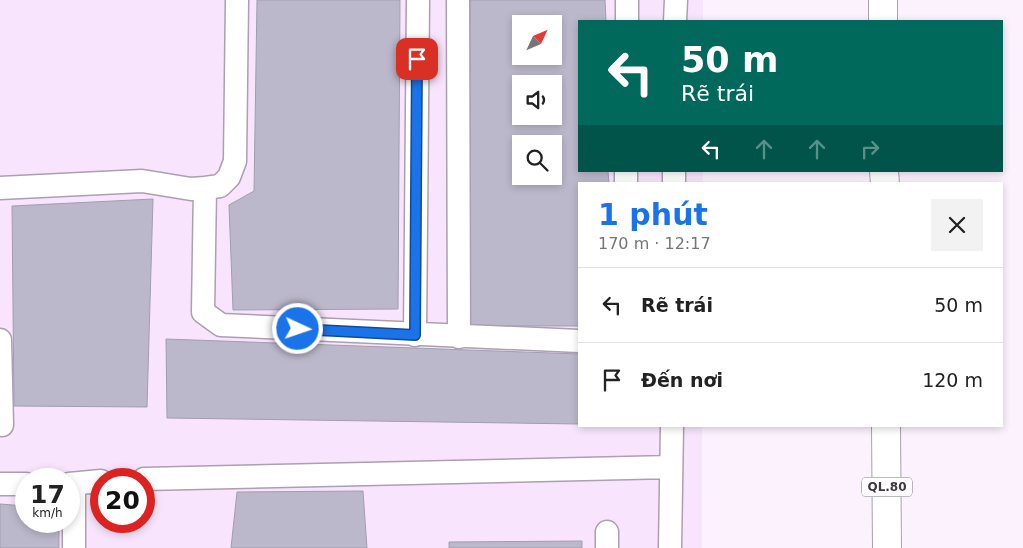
<!DOCTYPE html>
<html lang="vi">
<head>
<meta charset="utf-8">
<style>
	:root { --surface:#fff; --page:#f2f2f2; --text:#222; --muted:#767676; --line:#e0e0e0; --accent:#1a73e8 }
	body { margin:0; font-family:"DejaVu Sans",sans-serif; background:var(--page); color:var(--text); height:100vh; display:flex; flex-direction:column; font-size:19px; white-space:nowrap }
	* { box-sizing:border-box; margin:0 }
	p { font-size:16px; color:var(--muted) }
	.icon { flex:none; width:28px; height:28px; fill:none; stroke:currentColor; stroke-width:2; stroke-linecap:round; stroke-linejoin:round }
	.map { position:relative; flex:1; overflow:hidden }
	.side { position:absolute; left:578px; top:182px; width:425px; height:245px; display:flex; flex-direction:column; background:var(--surface); border-radius:0px; box-shadow:0 2px 8px #0003 }
	.side>* { flex:none }
	.hud { position:absolute; left:578px; top:20px; width:425px; height:152px; border-radius:0px; box-shadow:0 2px 8px #0003; background:#00695c; color:#fff; overflow:hidden }
	.needle { width:32px; rotate:46deg }
	.controls { position:absolute; left:512px; top:15px; display:grid; gap:10px }
	.controls a { display:grid; place-items:center; width:50px; height:50px; border-radius:0px; background:var(--surface); box-shadow:0 2px 8px #0003; font-size:25px }
	.speed { position:absolute; left:15px; top:468px; display:flex; gap:10px; font-size:25px; font-weight:700; text-align:center }
	.speed>* { display:grid; place-content:center; width:65px; height:65px; border-radius:50%; background:var(--surface); box-shadow:0 2px 8px #0003; line-height:1 }
	.speed small { font-size:12px; font-weight:400 }
	.speed .limit { border:8px solid #d22; background:#fff; color:#111 }
	.pin { position:absolute; display:grid; place-items:center; width:42px; height:42px; color:#fff; margin:-21px; border-radius:10px; box-shadow:0 2px 8px #0006 }
	.me { position:absolute; width:55px; margin:-28px; rotate:93deg; stroke-linejoin:round; filter:drop-shadow(0 0 4px #0008) }
	.turn { display:flex; align-items:center; gap:18px; height:105px; padding:0 20px; font-size:22px }
	.turn .icon { width:65px; height:65px; stroke-width:2.5 }
	.turn b { display:block; font-size:35px; line-height:42px }
	.lanes { display:flex; align-items:center; height:48px; padding:0 20px; background:#0003; justify-content:center; gap:25px; direction:ltr }
	.lanes .off { opacity:.35 }
	.round { display:grid; place-items:center; flex:none; width:52px; height:52px; border-radius:0px; background:var(--page) }
	.summary { display:flex; align-items:center; justify-content:space-between; height:85px; padding:0 20px }
	h1 { font-size:30px; font-weight:700; line-height:38px; color:var(--accent) }
	ul { padding:0; list-style:none }
	li { display:flex; align-items:center; gap:15px; height:75px; padding:0 20px; border-top:1px solid var(--line) }
	li div { flex:1 }
	li b { display:block; font-size:19px }
	li em { font-style:normal }
	.map>svg:first-child { display:block }
	.built { fill:#f8e5fd; fill-rule:evenodd }
	.building { fill:#bcb8cb; stroke:#a19daf; fill-rule:evenodd }
	.lines { fill:none; stroke-linecap:round; stroke-linejoin:round }
	.minor-casing { stroke:#ac9faf; stroke-width:25 }
	.highway-casing { stroke:#ac9faf; stroke-width:30 }
	.minor { stroke:#fff; stroke-width:22 }
	.highway { stroke:#fff; stroke-width:28 }
	.route-casing { stroke:#114b97; stroke-width:12 }
	.route { stroke:#1a73e8; stroke-width:9 }
	.labels { text-anchor:middle; stroke-width:4.5; stroke-linejoin:round; paint-order:stroke }
	.shield { fill:#fff; stroke:#777478; stroke-width:1 }
	.shield-label { font-size:12px; font-weight:bold; fill:#3d383e }
</style>
</head>
<body>
<div class="map">
<svg width="1023" height="548" viewBox="0 0 1023 548">
	<rect width="100%" height="100%" fill="#fbf2fd"/>
	<path class="built" d="M0,0H703V21H579V171H703V184H579V426H702V548H0ZM521,24H554V56H521ZM521,84H554V116H521ZM521,144H554V176H521ZM26,479H69V521H26ZM101,479H144V521H101Z"/>
	<path class="building" d="M257,0H400L398,309L233,310L229,205L254,191Z
		M470,0H605L606,21H579V171H608L609,184H579V326H470ZM521,24H554V56H521ZM521,84H554V116H521ZM521,144H554V176H521Z
		M153,199L147,407L14,406L12,206Z
		M166,339L579,354V424L167,418Z
		M363,491L367,548H231L237,492Z
		M0,504L26,506V521H59V548H0Z
		M582,541V548H449V542Z"/>
	<g class="lines">
		<defs>
			<path id="minor" d="M458,0L459,337
				M627,21V0
				M675,21L676,0
				M626,184V171
				M674,184V171
				M0,188L142,181L191,189L205,188L220,186L229,177L235,161L237,0
				M205,188L203,312L221,325L579,341
				M415,335L418,0
				M0,340L2,425
				M144,479L671,467
				M0,484H26
				M69,484L101,481
				M607,532V548
				M74,548V484
				M670,548L672,426"/>
			<path id="highway" d="M883,0V21
				M884,171L885,184
				M886,426L887,548"/>
		</defs>
		<use href="#minor" class="minor-casing"/>
		<use href="#highway" class="highway-casing"/>
		<use href="#minor" class="minor"/>
		<use href="#highway" class="highway"/>
	</g>
	<g class="lines">
		<defs>
			<path id="route" d="M298,329L415,335L417,59"/>
		</defs>
		<use href="#route" class="route-casing"/>
		<use href="#route" class="route"/>
	</g>
	<g class="labels">
		<rect class="shield" x="862" y="477.5" width="50" height="19" rx="4"/>
		<g class="shield-label">
			<text x="887" y="491">QL.80</text>
		</g>
	</g>
</svg>
<div class="controls">
<a><svg class="needle" viewBox="-14 -14 28 28"><path d="M0-13l5 13h-10z" fill="#e53935"/><path d="M0 13l5-13h-10z" fill="#767676"/></svg></a>
<a><svg class="icon" aria-label="sound" viewBox="0 0 24 24"><path d="M4 9h4l5-4v14l-5-4H4zM17 9q2 3 0 6"/></svg></a>
<a><svg class="icon" aria-label="search" viewBox="0 0 24 24"><circle cx="10" cy="10" r="6"/><path d="M15 15l6 6"/></svg></a>
</div>
<div class="speed"><div>17<small>km/h</small></div><div class="limit">20</div></div>
<div class="pin" style="left:417px;top:59px;background:#d93025"><svg class="icon" aria-label="arrive" viewBox="0 0 24 24"><path d="M6 21V4h12l-3 4 3 4H6"/></svg></div>
<svg class="me" style="left:298px;top:329px" viewBox="-20 -20 40 40"><circle r="17" fill="#1a73e8" stroke="#fff" stroke-width="3"/><path d="M0-11L8 9 0 5-8 9z" fill="#fff"/></svg>
<div class="hud">
<div class="turn"><svg class="icon" aria-label="left" viewBox="0 0 24 24"><path d="M17 20v-9H6M10 6l-5 5 5 5"/></svg><div><b>50 m</b>Rẽ trái</div></div>
<div class="lanes"><svg class="icon" aria-label="left" viewBox="0 0 24 24"><path d="M17 20v-9H6M10 6l-5 5 5 5"/></svg><svg class="icon off" aria-label="ahead" viewBox="0 0 24 24"><path d="M12 20V5M6 11l6-6 6 6"/></svg><svg class="icon off" aria-label="ahead" viewBox="0 0 24 24"><path d="M12 20V5M6 11l6-6 6 6"/></svg><svg class="icon off" aria-label="right" viewBox="0 0 24 24"><path d="M7 20v-9h11M14 6l5 5-5 5"/></svg></div>
</div>
<section class="side">
<div class="summary"><div><h1>1 phút</h1><p>170 m · 12:17</p></div><a class="round"><svg class="icon" aria-label="close" viewBox="0 0 24 24"><path d="M6 6l12 12M18 6L6 18"/></svg></a></div>
<ul>
<li><svg class="icon" aria-label="left" viewBox="0 0 24 24"><path d="M17 20v-9H6M10 6l-5 5 5 5"/></svg><div><b>Rẽ trái</b></div><em>50 m</em></li>
<li><svg class="icon" aria-label="arrive" viewBox="0 0 24 24"><path d="M6 21V4h12l-3 4 3 4H6"/></svg><div><b>Đến nơi</b></div><em>120 m</em></li>
</ul>
</section>
</div>
</body>
</html>
